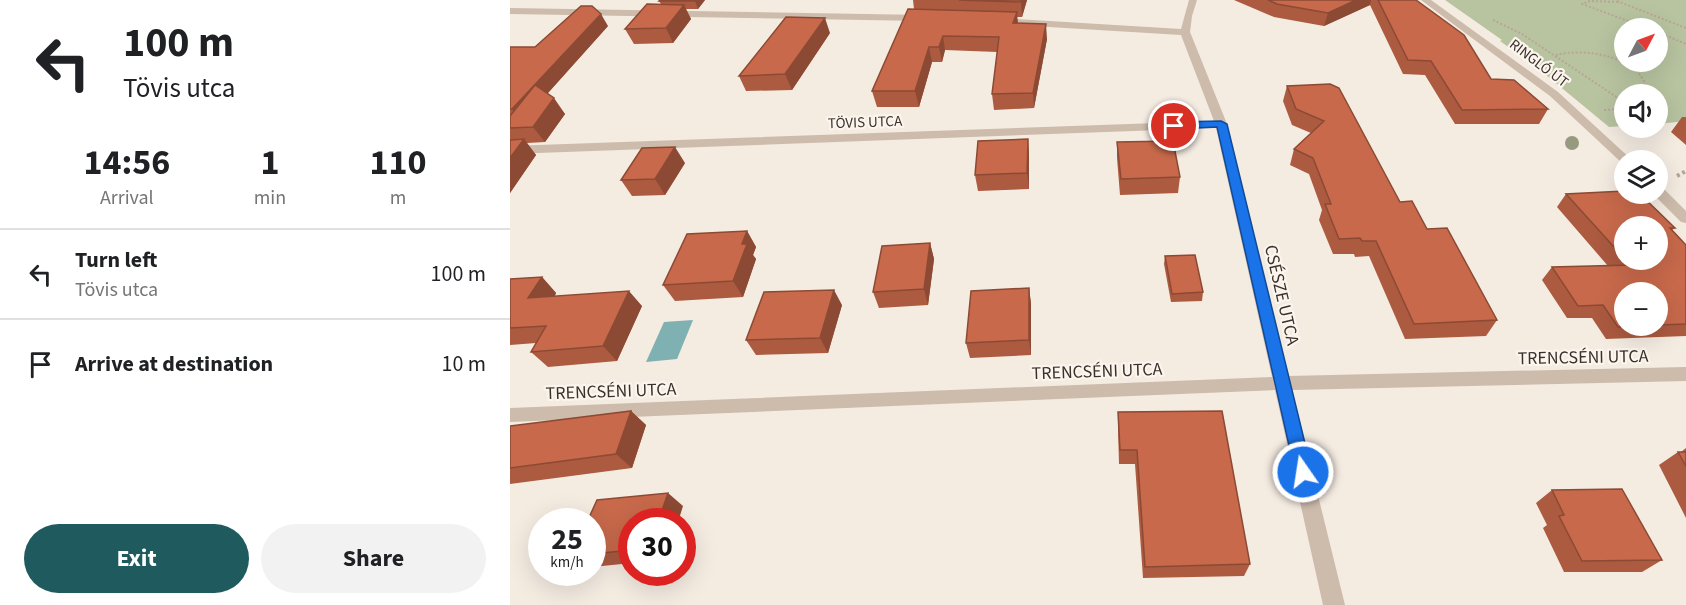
<!DOCTYPE html>
<html lang="en">
<head>
<meta charset="utf-8">
<style>
	:root { --surface:#fff; --page:#f2f2f2; --text:#202124; --muted:#757577; --line:#e0e0e0; --accent:#1f5a5e }
	body { margin:0; font-family:"Source Sans 3",sans-serif; background:var(--page); color:var(--text); height:100vh; display:flex; flex-direction:column; font-size:22px; white-space:nowrap }
	* { box-sizing:border-box; margin:0 }
	p { font-size:20px; color:var(--muted) }
	.icon { flex:none; width:33px; height:33px; fill:none; stroke:currentColor; stroke-width:2; stroke-linecap:round; stroke-linejoin:round }
	.map { position:relative; flex:1; overflow:hidden }
	.panel { display:flex; flex-direction:column; background:var(--surface); width:510px }
	.panel>* { flex:none }
	.hud { background:#fff; color:var(--text); overflow:hidden }
	.needle { width:39px; rotate:49deg }
	.controls { position:absolute; left:1104px; top:18px; display:grid; gap:12px }
	.controls a { display:grid; place-items:center; width:54px; height:54px; border-radius:50%; background:var(--surface); box-shadow:0 6px 24px #0002; font-size:30px }
	.speed { position:absolute; left:18px; top:508px; display:flex; gap:12px; font-size:30px; font-weight:700; text-align:center }
	.speed>* { display:grid; place-content:center; width:78px; height:78px; border-radius:50%; background:var(--surface); box-shadow:0 6px 24px #0002; line-height:1 }
	.speed small { font-size:15px; font-weight:400 }
	.speed .limit { border:9px solid #d22; background:#fff; color:#111 }
	.pin { position:absolute; display:grid; place-items:center; width:51px; height:51px; color:#fff; margin:-26px; border:3px solid #fff; border-radius:50%; box-shadow:0 2px 6px #0007 }
	.me { position:absolute; width:66px; margin:-33px; rotate:347deg; stroke-linejoin:round; filter:drop-shadow(0 0 4px #0008) }
	.turn { display:flex; align-items:center; gap:21px; height:126px; padding:0 24px; font-size:27px }
	.turn .icon { width:78px; height:78px; stroke-width:2.5 }
	.turn b { display:block; font-size:42px; line-height:51px }
	.eta { display:flex; justify-content:space-evenly; align-items:center; height:102px; text-align:center }
	.eta b { font-size:36px; font-weight:700; line-height:42px }
	.button { display:flex; gap:12px; margin-top:auto; padding:12px 24px }
	.button a { flex:1; height:69px; border-radius:36px; background:var(--accent); color:#fff; font-size:24px; font-weight:700; line-height:69px; text-align:center }
	.button a+a { background:var(--page); color:var(--text) }
	ul { padding:0; list-style:none }
	li { display:flex; align-items:center; gap:18px; height:90px; padding:0 24px; border-top:2px solid var(--line) }
	li div { flex:1 }
	li b { display:block; font-size:22px }
	li em { font-style:normal }
	main { display:flex; flex:1; min-height:0 }
	.map>svg:first-child { display:block }
	.green { fill:#b8c4a0; fill-rule:evenodd }
	.water { fill:#7fb0b2 }
	.lines { fill:none; stroke-linecap:round; stroke-linejoin:round }
	.path-far1 { stroke:#b9a596; stroke-width:2; stroke-dasharray:2 2; stroke-linecap:butt }
	.path { stroke:#b9a596; stroke-width:4; stroke-dasharray:3 3; stroke-linecap:butt }
	.minor { fill:#cdbbac; fill-rule:evenodd }
	.tree { fill:#969b7f }
	.wall { fill:#ac5a40; fill-rule:evenodd }
	.shaded-wall { fill:#8c4a34 }
	.building { fill:#c8694b; stroke:#8c4a34; stroke-width:1.5 }
	.route { fill:#1a73e8; stroke:#114b97; stroke-width:1.5 }
	.labels { text-anchor:middle; stroke-width:4.5; stroke-linejoin:round; paint-order:stroke }
	.far-street-label { font-size:15px; fill:#3b302b; stroke:#fbf5ee }
	.street-label { font-size:18px; fill:#3b302b; stroke:#fbf5ee }
</style>
</head>
<body>
<main>
<section class="panel">
<div class="hud">
<div class="turn"><svg class="icon" aria-label="left" viewBox="0 0 24 24"><path d="M17 20v-9H6M10 6l-5 5 5 5"/></svg><div><b>100 m</b>Tövis utca</div></div>
</div>
<div class="eta">
<div><b>14:56</b><p>Arrival</p></div>
<div><b>1</b><p>min</p></div>
<div><b>110</b><p>m</p></div>
</div>
<ul>
<li><svg class="icon" aria-label="left" viewBox="0 0 24 24"><path d="M17 20v-9H6M10 6l-5 5 5 5"/></svg><div><b>Turn left</b><p>Tövis utca</p></div><em>100 m</em></li>
<li><svg class="icon" aria-label="arrive" viewBox="0 0 24 24"><path d="M6 21V4h12l-3 4 3 4H6"/></svg><div><b>Arrive at destination</b></div><em>10 m</em></li>
</ul>
<div class="button"><a>Exit</a><a>Share</a></div>
</section>
<div class="map">
<svg width="1176" height="605" viewBox="0 0 1176 605">
	<rect width="100%" height="100%" fill="#f4ebe1"/>
	<path class="green" d="M935,0H1176V121L1148,124V94H1114V126L1099,127L1030,70L990,41L992,40ZM1114,28H1148V62H1114Z"/>
	<path class="water" d="M183,320L167,359L136,362L154,322Z"/>
	<g class="lines">
		<path class="path-far1" d="M1107,1L1176,28
			M1108,2L1080,1L1072,4L1137,28
			M983,20L1012,34L1114,102
			M1148,32L1176,44
			M1046,55C1074,47 1136,57 1137,94
			M1094,110L1114,109"/>
		<path class="path" d="M1167,176L1176,171"/>
		<path class="minor" d="M679,0H687L682,16L680,32L717,124L778,376L1176,367V381L782,390L835,605H813L765,390L0,422V408L762,377L706,128L0,154V146L704,121L671,35L489,24L484,21L489,18L671,29Z
			M911,0H921L1048,92L1122,160L1112,163L1040,96Z
			M0,8L414,15L419,18L414,21L0,14Z
			M1148,187L1153,188L1176,211V223L1171,222L1143,194H1148Z"/>
	</g>
	<circle class="tree" cx="1062" cy="143" r="7"/>
	<path class="wall" d="M150,0H195L188,9H176L181,19L163,43L124,44L115,29L151,4L149,1Z
		M403,0H517L512,17H507L508,23L537,39L524,108L484,110L482,94L487,52L435,50L432,62H422L409,107H367L362,91L404,9Z
		M724,0H906L981,79L1038,109L1029,124H945L915,75L893,74L860,5L814,26L764,17Z
		M98,26L37,94L55,114L35,142L17,143L26,155L0,193V47H25Z
		M320,33L282,90L236,91L229,76Z
		M820,84L890,202L917,229L987,320L976,336L895,339L859,256L845,257L844,254H823L809,220L812,210L799,174L780,165L784,149L801,133L782,125L773,101L777,86Z
		M1172,117H1176V145L1161,132Z
		M518,139L519,155V189L468,191L465,175Z
		M607,142L670,177L668,193L610,195L607,158Z
		M175,163L155,195L122,196L111,180Z
		M1056,194L1165,228L1162,230L1176,245V336L1096,339L1082,318H1057L1032,280L1042,267L1098,266L1047,207ZM1114,226L1148,260H1114ZM1148,292V326H1114Z
		M237,231L246,247L243,255L246,259L233,297L165,301L153,285Z
		M420,243L424,259L418,305L369,308L363,292Z
		M655,256L693,292L692,301L661,302L654,264Z
		M32,277L46,293L45,296L132,306L107,361L38,367L21,352L26,343L0,345V279Z
		M519,288L521,304V355L460,358L456,343Z
		M332,305L318,353L246,355L236,340Z
		M121,411L136,425L122,468L0,484V426Z
		M608,412L740,564L734,576L633,578L625,464H609L608,427Z
		M1176,448V518L1149,465L1168,452H1171Z
		M1042,490L1152,560L1132,572H1054L1033,528L1037,525L1026,503Z
		M173,506L122,522V563L82,567V522Z"/>
	<path class="shaded-wall" d="M186,0H195L188,9L185,1Z
		M511,0H517L512,17L511,2Z
		M846,0H861L860,5L814,26L818,13Z
		M174,5L181,19L163,43L156,28Z
		M507,12L508,27L503,23Z
		M91,14L98,26L12,122L2,109Z
		M315,18L320,33L282,90L275,74Z
		M536,24L537,39L524,108L523,93Z
		M433,36L435,50L432,62L429,47Z
		M419,47L422,62L409,107L405,91Z
		M44,98L55,114L35,142L23,127Z
		M14,139L26,155L0,193V158Z
		M518,139L519,155V189L517,173Z
		M165,147L175,163L155,195L145,179Z
		M237,231L246,247L243,255L246,259L233,297L223,281L232,244Z
		M420,243L424,259L418,305L414,289Z
		M32,277L46,293L34,313L18,298Z
		M519,288L521,304V355L519,340Z
		M324,290L332,305L318,353L310,338Z
		M119,291L132,306L107,361L93,346Z
		M121,411L136,425L122,468L106,454Z
		M158,493L173,506L168,522H148Z"/>
	<path class="building" d="M150,0H186L185,1H149Z
		M449,0H511V2Z
		M758,0H846L818,13L767,4Z
		M868,0H906L954,35L981,79L1004,80L1038,109L952,110L921,61L898,60Z
		M137,4L174,5L156,28L115,29Z
		M71,6H82L91,14L2,109H0V47H25Z
		M398,9L507,12L503,23L536,24L523,93L482,94L489,37L433,36L429,47H419L405,91H362Z
		M276,17L315,18L275,74L229,76Z
		M820,84L829,88L890,202L902,201L917,229L937,228L987,320L904,324L866,241H852L850,238L829,239L815,204H821L803,158L784,149L814,121L786,109L777,86Z
		M25,85L44,98L23,127L0,128V116Z
		M14,139L0,158V140Z
		M518,139L517,173L465,175L468,141Z
		M663,141L670,177L611,179L607,142Z
		M165,147L145,179L111,180L132,148Z
		M1114,191V194H1130L1165,228H1160L1176,245V324L1148,325V292H1114V326H1133L1108,327L1093,305L1068,306L1042,267L1121,265L1115,260H1148V226H1114V258L1056,194Z
		M237,231L232,244H237L223,281L153,285L177,234Z
		M420,243L414,289L363,292L372,246Z
		M685,255L693,292L662,294L655,256Z
		M32,277L18,298L119,291L93,346L21,352L36,326L0,328V279Z
		M519,288V340L456,343L461,291Z
		M324,290L310,338L236,340L254,292Z
		M121,411L106,454L0,468V426Z
		M712,411L740,564L635,567L627,450H610L608,412Z
		M1168,452H1176V466Z
		M1112,489L1152,560L1072,561L1049,516L1054,515L1042,490Z
		M158,493L148,522H122V550L82,554V522H77L87,500Z"/>
	<path class="route" d="M711,121L717,124L802,472L799,477L793,479L787,477L785,472L707,127L664,129L659,126L664,122Z"/>
	<g class="labels">
		<g class="far-street-label">
			<text transform="translate(1029 63) rotate(37)" y="5">RINGLÓ ÚT</text>
			<text transform="translate(355 122) rotate(-2)" y="5">TÖVIS UTCA</text>
		</g>
		<g class="street-label">
			<text transform="translate(772 295) rotate(77)" y="6">CSÉSZE UTCA</text>
			<text transform="translate(1073 357) rotate(-1)" y="6">TRENCSÉNI UTCA</text>
			<text transform="translate(587 371) rotate(-2)" y="6">TRENCSÉNI UTCA</text>
			<text transform="translate(101 391) rotate(-2)" y="6">TRENCSÉNI UTCA</text>
		</g>
	</g>
</svg>
<div class="controls">
<a><svg class="needle" viewBox="-14 -14 28 28"><path d="M0-13l5 13h-10z" fill="#e53935"/><path d="M0 13l5-13h-10z" fill="#757577"/></svg></a>
<a><svg class="icon" aria-label="sound" viewBox="0 0 24 24"><path d="M4 9h4l5-4v14l-5-4H4zM17 9q2 3 0 6"/></svg></a>
<a><svg class="icon" aria-label="layers" viewBox="0 0 24 24"><path d="M12 4l9 5-9 5-9-5zM3 14l9 5 9-5"/></svg></a>
<a>+</a>
<a>−</a>
</div>
<div class="speed"><div>25<small>km/h</small></div><div class="limit">30</div></div>
<div class="pin" style="left:664px;top:126px;background:#d93025"><svg class="icon" aria-label="arrive" viewBox="0 0 24 24"><path d="M6 21V4h12l-3 4 3 4H6"/></svg></div>
<svg class="me" style="left:793px;top:472px" viewBox="-20 -20 40 40"><circle r="17" fill="#1a73e8" stroke="#fff" stroke-width="3"/><path d="M0-11L8 9 0 5-8 9z" fill="#fff"/></svg>
</div>
</main>
</body>
</html>
